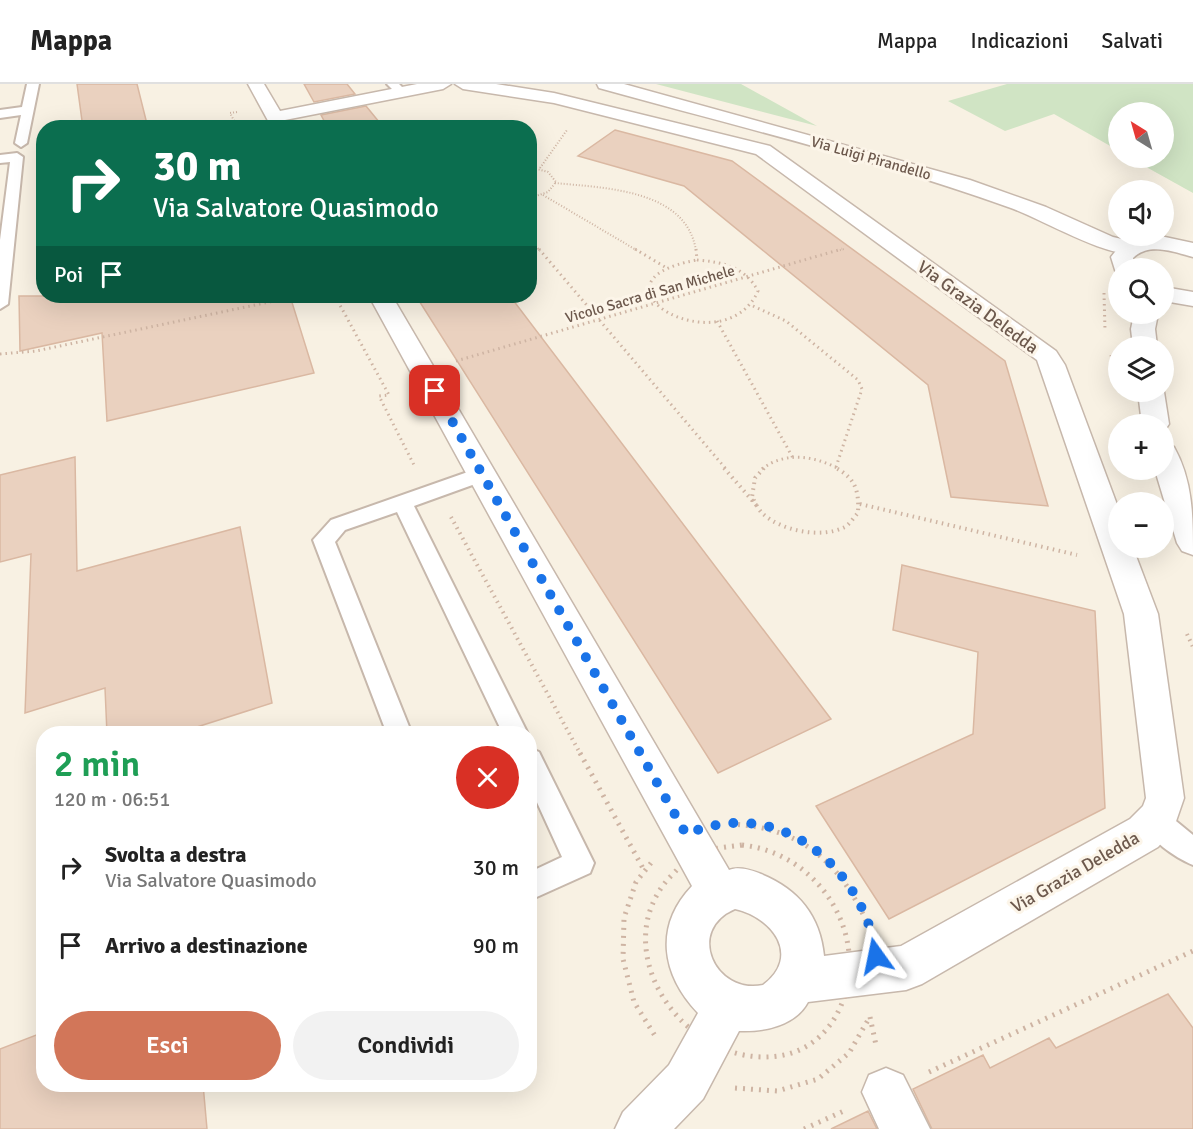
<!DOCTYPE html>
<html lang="it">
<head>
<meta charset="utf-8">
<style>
	:root { --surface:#fff; --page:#f2f2f2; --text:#222; --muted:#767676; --line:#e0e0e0; --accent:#d27659 }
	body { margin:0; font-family:Signika,sans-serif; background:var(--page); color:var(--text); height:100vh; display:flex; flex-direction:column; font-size:22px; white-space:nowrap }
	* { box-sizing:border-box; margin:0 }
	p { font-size:20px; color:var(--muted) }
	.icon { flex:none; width:33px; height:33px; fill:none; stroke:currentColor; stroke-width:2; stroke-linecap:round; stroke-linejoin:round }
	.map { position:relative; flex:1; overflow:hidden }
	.drawer { position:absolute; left:36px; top:642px; width:501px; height:366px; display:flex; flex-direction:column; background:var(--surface); border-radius:24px; box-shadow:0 6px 24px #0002 }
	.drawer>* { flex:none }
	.top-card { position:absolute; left:36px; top:36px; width:501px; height:183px; border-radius:24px; box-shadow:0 6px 24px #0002; background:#0b6e4f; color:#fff; overflow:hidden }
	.needle { width:39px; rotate:323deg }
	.buttons { position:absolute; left:1108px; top:18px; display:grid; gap:12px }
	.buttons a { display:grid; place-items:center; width:66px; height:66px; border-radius:50%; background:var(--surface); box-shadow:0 6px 24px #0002; font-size:30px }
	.pin { position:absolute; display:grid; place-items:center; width:51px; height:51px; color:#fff; margin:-26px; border-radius:12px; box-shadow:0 3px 9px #0006 }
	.me { position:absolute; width:66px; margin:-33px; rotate:348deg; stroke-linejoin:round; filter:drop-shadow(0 0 4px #0008) }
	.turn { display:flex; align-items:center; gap:21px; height:126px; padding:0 18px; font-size:27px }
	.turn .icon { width:78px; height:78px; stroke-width:2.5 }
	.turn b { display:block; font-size:42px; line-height:51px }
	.then { display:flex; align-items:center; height:57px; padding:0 18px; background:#0003; gap:12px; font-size:22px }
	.round { display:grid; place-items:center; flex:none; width:63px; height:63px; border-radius:32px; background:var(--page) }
	.summary { display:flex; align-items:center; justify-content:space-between; height:102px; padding:0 18px }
	h1 { font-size:36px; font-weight:600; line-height:45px; color:#1e9e55 }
	.cta { display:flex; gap:12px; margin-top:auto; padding:12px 18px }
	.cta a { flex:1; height:69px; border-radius:36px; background:var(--accent); color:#fff; font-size:24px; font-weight:600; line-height:69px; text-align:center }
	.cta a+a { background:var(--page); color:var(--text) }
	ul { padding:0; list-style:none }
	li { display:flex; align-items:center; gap:18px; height:78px; padding:0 18px }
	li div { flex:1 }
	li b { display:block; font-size:22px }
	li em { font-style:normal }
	header { display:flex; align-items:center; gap:36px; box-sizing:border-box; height:84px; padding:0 30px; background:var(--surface); border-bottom:2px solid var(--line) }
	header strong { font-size:28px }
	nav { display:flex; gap:33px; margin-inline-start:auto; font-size:21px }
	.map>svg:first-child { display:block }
	.green { fill:#d0e4c4 }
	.building { fill:#ead1bf; stroke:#dab8a2; stroke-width:1.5 }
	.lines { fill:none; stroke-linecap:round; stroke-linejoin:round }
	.service-casing { stroke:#c7b8ac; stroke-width:4 }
	.minor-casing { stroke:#c7b8ac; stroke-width:3 }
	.tertiary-casing { stroke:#c7b8ac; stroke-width:3 }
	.path-far3 { stroke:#ceb4a3; stroke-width:2; stroke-dasharray:1 2; stroke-linecap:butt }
	.path-far2 { stroke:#ceb4a3; stroke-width:3; stroke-dasharray:1.5 4; stroke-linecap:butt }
	.path-far1 { stroke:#ceb4a3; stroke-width:4; stroke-dasharray:1.5 4.5; stroke-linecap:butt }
	.path { stroke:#ceb4a3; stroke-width:5; stroke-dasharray:2 6; stroke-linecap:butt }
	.service { fill:#fff; fill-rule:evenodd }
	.minor { fill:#fff; fill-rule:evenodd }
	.tertiary { fill:#fff; fill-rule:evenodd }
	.route { stroke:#1a73e8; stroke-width:10; stroke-dasharray:0 18 }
	.labels { text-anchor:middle; stroke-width:6; stroke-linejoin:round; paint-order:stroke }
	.far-street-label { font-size:15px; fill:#6d594d; stroke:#fcf5e9 }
	.street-label { font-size:18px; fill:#6d594d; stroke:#fcf5e9 }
</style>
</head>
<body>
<header>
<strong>Mappa</strong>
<nav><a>Mappa</a><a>Indicazioni</a><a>Salvati</a></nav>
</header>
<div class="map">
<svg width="1193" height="1045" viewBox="0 0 1193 1045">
	<rect width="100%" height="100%" fill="#f8f1e3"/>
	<path class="green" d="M656,0H741L817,42Z
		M1007,0H1193V109L1130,74H1164V28H1119V67L1054,30L1005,47L948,17Z"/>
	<path class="building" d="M77,0H137L148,44H83Z
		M304,0H347L355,10L314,18Z
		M366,22L384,44H328L321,31Z
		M615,46L732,77L1005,277L1048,422L951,413L928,301L684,102L578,72Z
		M19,212H290L314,289L107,337L102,249L20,267Z
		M416,212H510L831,635L718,689Z
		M75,373L77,487L240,443L272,619L175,650H107L105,604L25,629L31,470L0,478V391Z
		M902,481L1095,527L1105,724L889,835L816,722L973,650L978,568L893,546Z
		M1168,910L1193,944V1045H932L913,1005L983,971L990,984L1049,954L1056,964Z
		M44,948V1000H203L207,1045H0V965Z
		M868,1027L877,1045H831Z"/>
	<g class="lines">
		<defs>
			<path id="service" d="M27,0H39L27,59L21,63L15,59L21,31L0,34V26L22,23Z
				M387,0H399L407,8L397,10Z
				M17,69L23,73L8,220L0,225V156L10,78L0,79V71Z
				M482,383L489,385L492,390L489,395L414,422L528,650H503L397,428L345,446L335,458L412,650H387L313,456L331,436Z
				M530,664L539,668L594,779L590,789L530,816V788L562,773L530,703Z
				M1155,724L1165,728L1193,751V781C1174,773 1150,756 1141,737L1145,728Z"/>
			<path id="minor" d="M248,0H264L280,27L417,0H451L443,5L285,36L290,44H272Z
				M455,0H496L554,9L770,62L1056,267L1065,281L1119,426V464H1133L1158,530L1184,714L1173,746L1158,763L922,900L906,906L808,918C795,942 764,948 739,947L703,1015L674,1045H615L623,1028L669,981L698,929C661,890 654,842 692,802L369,212H392L729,786C739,782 751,786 761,790C798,805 820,831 824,872L901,862L1130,735L1143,722L1146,714L1124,530L1037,276L756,70L554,19L463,5ZM735,825C772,833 802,872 763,901C715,911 685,846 735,825Z
				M597,0H624L970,96L1046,123L1113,153L1139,159L1142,164L1139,169C1110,176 1042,135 1011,124C877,76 736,42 599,4Z
				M886,984L903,991L930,1045H879L862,1008L869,991Z"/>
			<path id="tertiary" d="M1145,153H1165L1193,159V173C1174,168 1149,158 1133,174L1135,184H1119V189H1116L1111,173C1120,160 1131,157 1145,153Z
				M1164,203L1193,208V222L1164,217Z
				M1134,230H1158L1155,245L1157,262H1133L1131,245Z
				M1138,308H1164L1169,340L1165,346L1164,340H1142Z
				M1164,360L1174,363C1193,397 1193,433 1193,471L1182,467L1177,459L1155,386H1164Z"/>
		</defs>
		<use href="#service" class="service-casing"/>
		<use href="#minor" class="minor-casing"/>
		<use href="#tertiary" class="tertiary-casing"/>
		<path class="path-far3" d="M237,28L230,29L238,44
			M530,83L548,88L556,98L548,108L530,114
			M540,84L567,46
			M555,99C604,104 687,105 696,167
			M543,111L638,167
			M530,155L540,167
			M837,167L844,165"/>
		<path class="path-far2" d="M539,165L726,385
			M635,165L665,183
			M696,165L697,176
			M697,176C723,178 745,183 758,207C723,284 574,198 697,176Z
			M1104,209L1105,246
			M335,212L389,311L379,312L415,383
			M753,222L786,237L858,296L862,305L836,383
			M717,237L793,374
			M0,270L36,267L298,212
			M1111,271L1116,299
			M456,277L842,165
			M762,385C785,367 815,372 839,385"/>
		<path class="path-far1" d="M724,384L757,422
			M764,384L755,394L752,413C755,418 758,425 762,429C781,447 821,455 845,443C850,440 854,433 858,429C859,407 856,395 836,384
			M860,420L1077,471
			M451,433L581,671
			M1187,550L1193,563"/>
		<path class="path" d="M580,669L645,788
			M730,740C802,743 841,779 869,843
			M742,761C819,769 872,852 840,924C828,950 807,968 778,972C685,985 603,866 670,793C678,785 684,777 694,772C709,764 726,763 742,761Z
			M651,779L636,798L624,834L623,875L634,918L657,955
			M870,933L876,961
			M929,988L1193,867
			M735,1004L777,1007L818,995L849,969L868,936
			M804,1045L846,1026"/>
		<use href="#service" class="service"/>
		<use href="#minor" class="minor"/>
		<use href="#tertiary" class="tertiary"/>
	</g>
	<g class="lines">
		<path class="route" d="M435,307L686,750C705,743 723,738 744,739C813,741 869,808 876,872"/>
	</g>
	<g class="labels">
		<g class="far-street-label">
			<text transform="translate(871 74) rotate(16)" y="5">Via Luigi Pirandello</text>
			<text transform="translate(650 210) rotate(-16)" y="5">Vicolo Sacra di San Michele</text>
		</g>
		<g class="street-label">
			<text transform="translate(978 223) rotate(36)" y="6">Via Grazia Deledda</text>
			<text transform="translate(1075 788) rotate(-30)" y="6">Via Grazia Deledda</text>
		</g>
	</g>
</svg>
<div class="buttons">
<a><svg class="needle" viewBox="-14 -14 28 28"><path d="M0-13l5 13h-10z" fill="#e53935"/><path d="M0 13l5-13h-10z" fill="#767676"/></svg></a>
<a><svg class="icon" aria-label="sound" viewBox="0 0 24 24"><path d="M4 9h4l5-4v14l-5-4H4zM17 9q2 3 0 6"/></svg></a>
<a><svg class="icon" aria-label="search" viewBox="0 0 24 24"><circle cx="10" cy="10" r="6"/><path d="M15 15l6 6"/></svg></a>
<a><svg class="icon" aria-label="layers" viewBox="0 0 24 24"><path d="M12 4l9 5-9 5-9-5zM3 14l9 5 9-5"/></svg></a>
<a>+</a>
<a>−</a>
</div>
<div class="pin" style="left:435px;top:307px;background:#d93025"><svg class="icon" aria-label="arrive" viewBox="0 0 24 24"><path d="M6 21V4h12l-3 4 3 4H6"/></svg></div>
<svg class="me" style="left:876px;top:872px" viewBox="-20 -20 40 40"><path d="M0-17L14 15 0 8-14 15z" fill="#1a73e8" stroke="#fff" stroke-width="4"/></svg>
<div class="top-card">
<div class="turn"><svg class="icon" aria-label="right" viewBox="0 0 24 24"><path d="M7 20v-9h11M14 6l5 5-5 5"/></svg><div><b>30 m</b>Via Salvatore Quasimodo</div></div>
<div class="then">Poi<svg class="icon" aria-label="arrive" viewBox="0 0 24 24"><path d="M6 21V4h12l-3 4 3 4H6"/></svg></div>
</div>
<section class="drawer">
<div class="summary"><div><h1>2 min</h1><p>120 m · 06:51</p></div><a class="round" style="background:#d93025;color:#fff"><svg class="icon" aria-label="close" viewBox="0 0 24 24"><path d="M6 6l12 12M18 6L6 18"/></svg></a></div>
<ul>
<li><svg class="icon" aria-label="right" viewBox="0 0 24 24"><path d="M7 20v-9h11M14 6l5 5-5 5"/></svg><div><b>Svolta a destra</b><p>Via Salvatore Quasimodo</p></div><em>30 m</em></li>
<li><svg class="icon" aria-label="arrive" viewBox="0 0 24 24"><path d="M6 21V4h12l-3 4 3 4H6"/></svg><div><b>Arrivo a destinazione</b></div><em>90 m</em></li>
</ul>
<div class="cta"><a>Esci</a><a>Condividi</a></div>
</section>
</div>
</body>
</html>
